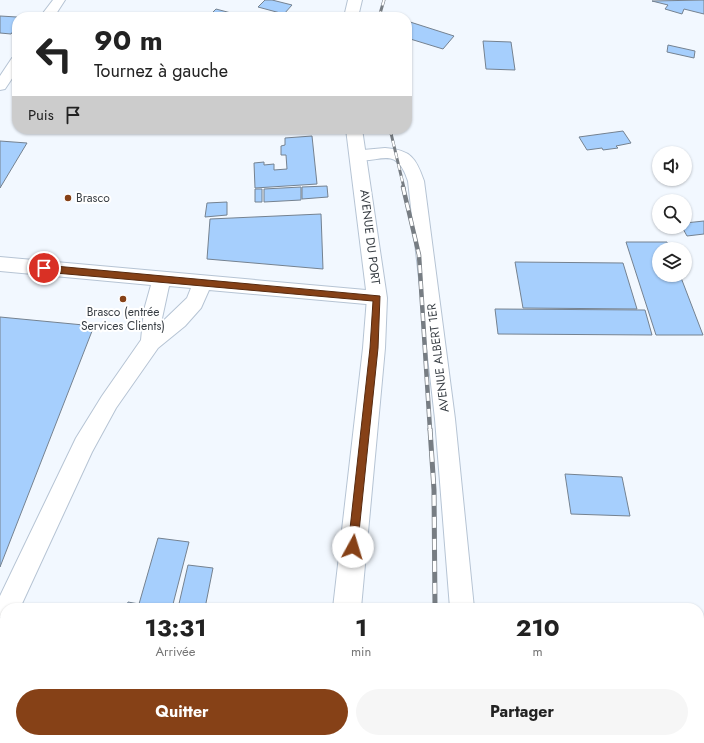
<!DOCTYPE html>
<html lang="fr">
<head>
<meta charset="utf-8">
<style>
	:root { --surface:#fff; --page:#f6f6f6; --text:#222; --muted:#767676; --accent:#864117 }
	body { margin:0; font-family:Jost,sans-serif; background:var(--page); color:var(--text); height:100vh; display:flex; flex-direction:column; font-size:15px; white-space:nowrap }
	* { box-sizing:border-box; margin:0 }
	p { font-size:13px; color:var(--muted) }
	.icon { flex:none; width:22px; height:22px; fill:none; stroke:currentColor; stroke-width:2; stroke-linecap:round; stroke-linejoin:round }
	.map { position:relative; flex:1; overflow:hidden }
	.details { position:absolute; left:0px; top:603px; width:704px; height:140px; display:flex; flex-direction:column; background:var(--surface); border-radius:16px 16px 0 0; box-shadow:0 1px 3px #0004 }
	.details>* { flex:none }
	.top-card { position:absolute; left:12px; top:12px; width:400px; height:122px; border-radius:16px; box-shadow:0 1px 3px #0004; background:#fff; color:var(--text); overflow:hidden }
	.controls { position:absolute; left:652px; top:146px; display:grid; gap:8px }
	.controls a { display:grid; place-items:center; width:40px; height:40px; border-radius:50%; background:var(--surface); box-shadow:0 1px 3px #0004; font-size:20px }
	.pin { position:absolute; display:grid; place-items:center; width:34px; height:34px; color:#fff; margin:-17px; border:2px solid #fff; border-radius:50%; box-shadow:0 1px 4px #0007 }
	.me { position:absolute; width:44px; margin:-22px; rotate:6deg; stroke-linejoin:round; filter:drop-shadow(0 0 3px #0008) }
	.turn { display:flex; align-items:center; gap:14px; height:84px; padding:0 16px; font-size:18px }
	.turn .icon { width:52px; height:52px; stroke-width:2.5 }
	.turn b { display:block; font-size:28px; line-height:34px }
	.then { display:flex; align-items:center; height:38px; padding:0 16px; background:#0003; gap:8px; font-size:15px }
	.eta { display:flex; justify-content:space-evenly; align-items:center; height:68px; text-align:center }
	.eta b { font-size:24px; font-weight:700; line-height:28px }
	.cta { display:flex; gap:8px; margin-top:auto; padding:8px 16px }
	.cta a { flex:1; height:46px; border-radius:24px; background:var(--accent); color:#fff; font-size:16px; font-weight:700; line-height:46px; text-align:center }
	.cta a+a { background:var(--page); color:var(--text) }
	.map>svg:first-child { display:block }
	.building { fill:#a6cffd; stroke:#758290 }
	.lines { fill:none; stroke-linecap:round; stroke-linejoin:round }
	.minor-casing { stroke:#b6c4d4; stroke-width:2 }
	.major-casing { stroke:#b6c4d4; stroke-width:2 }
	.minor { fill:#fff; fill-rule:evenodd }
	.major { fill:#fff; fill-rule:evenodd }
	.rail-far2-casing { stroke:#777d83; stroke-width:3 }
	.rail-far1-casing { stroke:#777d83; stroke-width:4.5 }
	.rail-casing { stroke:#777d83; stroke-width:5 }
	.rail-far2 { stroke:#fff; stroke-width:2; stroke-dasharray:6; stroke-linecap:butt }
	.rail-far1 { stroke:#fff; stroke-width:3; stroke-dasharray:8; stroke-linecap:butt }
	.rail { stroke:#fff; stroke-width:3.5; stroke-dasharray:11; stroke-linecap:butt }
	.route { fill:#864117; stroke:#572a0f }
	.poi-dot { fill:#864117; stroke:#fff; stroke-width:1.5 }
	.labels { text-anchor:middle; stroke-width:4; stroke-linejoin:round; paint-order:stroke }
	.poi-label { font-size:12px; fill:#383e44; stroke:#fff; text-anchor:start }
	.street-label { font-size:12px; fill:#383e44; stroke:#fff }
</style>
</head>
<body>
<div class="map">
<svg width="704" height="743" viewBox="0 0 704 743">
	<rect width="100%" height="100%" fill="#f2f8ff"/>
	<path class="building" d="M265,0H272L292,5L284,14L258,7Z
		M704,0V14L684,9L682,14L665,9L668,5L652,1Z
		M216,9L246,17H208Z
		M0,16L17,17V26L11,34L0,33Z
		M407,21L454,36L443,49L407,38Z
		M483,41L511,42L515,70L486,69Z
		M668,45L695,51L694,58L667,52Z
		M623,131L631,143L616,146L618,148L603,150L602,148L587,150L579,137Z
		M312,136L317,184L255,188L254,163L264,162V165L274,164V170L287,169L286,155H281V146L285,145V138Z
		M0,141L27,143L0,188Z
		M327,186L328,197L302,199V187Z
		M301,187V200L264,202V189Z
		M255,189H262V202H255Z
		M227,202V215L205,217L207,203Z
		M321,214L323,269L207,259L210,219Z
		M704,221V234L687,236L682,227H685V223Z
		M626,242H667L670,249H659V275H680L703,335H656Z
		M515,262L623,263L637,309L523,308Z
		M495,309L645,310L652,335L498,334Z
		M0,317L94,326L0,567Z
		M565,474L622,477L630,516L571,514Z
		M158,538L189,542L172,608H126L128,602L139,604Z
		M188,565L213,568L205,608H178Z
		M74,738H113L111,743H72Z
		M132,738H170L168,743H131Z
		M175,738H211L210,743H174Z
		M218,738H288V743H217Z"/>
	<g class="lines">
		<defs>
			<path id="minor" d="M53,0H65L54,17H40Z
				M17,57V71L5,89L0,90V76L12,58Z
				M385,148C411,150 416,158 424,181L455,419L474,608H450L435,419L408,181C395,142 379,166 352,159L350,155L352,151Z
				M0,257L377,291L384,293L386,298L384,303L377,305L209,290L201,308L185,326L158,348L116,408L92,452L20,608H5V620L0,617V596L76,438L102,396L141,340L144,310L151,285L0,271ZM169,286L191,288L187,298L161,323Z
				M453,738H481V743H453Z"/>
			<path id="major" d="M348,0H362L358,17H344Z
				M346,129H362L387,298L385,348L361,608H333L363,348L367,298Z
				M317,738H347L346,743H316Z"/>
		</defs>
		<use href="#minor" class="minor-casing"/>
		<use href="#major" class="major-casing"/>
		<use href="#minor" class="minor"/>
		<use href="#major" class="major"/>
		<defs>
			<path id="rail-far2" d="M379,17L384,0
				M390,129L404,188"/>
			<path id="rail-far1" d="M403,187L419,255L430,430"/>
			<path id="rail" d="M430,429L434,490L435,608
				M425,738V743"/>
		</defs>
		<use href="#rail-far2" class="rail-far2-casing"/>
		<use href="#rail-far1" class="rail-far1-casing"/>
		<use href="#rail" class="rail-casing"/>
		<use href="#rail-far2" class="rail-far2"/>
		<use href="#rail-far1" class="rail-far1"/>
		<use href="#rail" class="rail"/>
	</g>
	<path class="route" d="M44,265L380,296L378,348L357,551L353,552L349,551L348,547L370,348L373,301L44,272L40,268Z"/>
	<g class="poi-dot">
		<circle cx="68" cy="198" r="4"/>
		<circle cx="123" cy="299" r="4"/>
	</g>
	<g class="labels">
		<g class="poi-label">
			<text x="76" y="202">Brasco</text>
			<text x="123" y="316" text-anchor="middle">Brasco (entrée<tspan x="123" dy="14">Services Clients)</tspan></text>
		</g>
		<g class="street-label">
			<text transform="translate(370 237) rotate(83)" y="4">AVENUE DU PORT</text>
			<text transform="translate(438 358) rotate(-97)" y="4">AVENUE ALBERT 1ER</text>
		</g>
	</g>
</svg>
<div class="controls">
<a><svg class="icon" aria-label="sound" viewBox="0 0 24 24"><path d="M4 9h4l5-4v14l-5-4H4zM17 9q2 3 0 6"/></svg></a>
<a><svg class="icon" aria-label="search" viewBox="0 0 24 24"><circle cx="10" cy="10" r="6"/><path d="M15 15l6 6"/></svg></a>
<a><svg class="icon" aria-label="layers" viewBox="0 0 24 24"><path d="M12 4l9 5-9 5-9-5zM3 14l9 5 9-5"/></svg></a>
</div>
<div class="pin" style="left:44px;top:268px;background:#d93025"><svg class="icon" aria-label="arrive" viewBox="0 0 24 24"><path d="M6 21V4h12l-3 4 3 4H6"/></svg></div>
<svg class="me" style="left:353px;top:547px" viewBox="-20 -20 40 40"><circle r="19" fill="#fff"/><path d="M0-13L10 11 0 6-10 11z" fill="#864117"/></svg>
<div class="top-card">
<div class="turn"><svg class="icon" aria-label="left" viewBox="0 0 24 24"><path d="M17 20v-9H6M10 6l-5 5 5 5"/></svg><div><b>90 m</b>Tournez à gauche</div></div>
<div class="then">Puis<svg class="icon" aria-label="arrive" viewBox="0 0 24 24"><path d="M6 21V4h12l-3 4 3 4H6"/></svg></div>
</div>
<section class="details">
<div class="eta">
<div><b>13:31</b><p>Arrivée</p></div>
<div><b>1</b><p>min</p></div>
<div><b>210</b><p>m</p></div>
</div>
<div class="cta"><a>Quitter</a><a>Partager</a></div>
</section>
</div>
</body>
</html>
